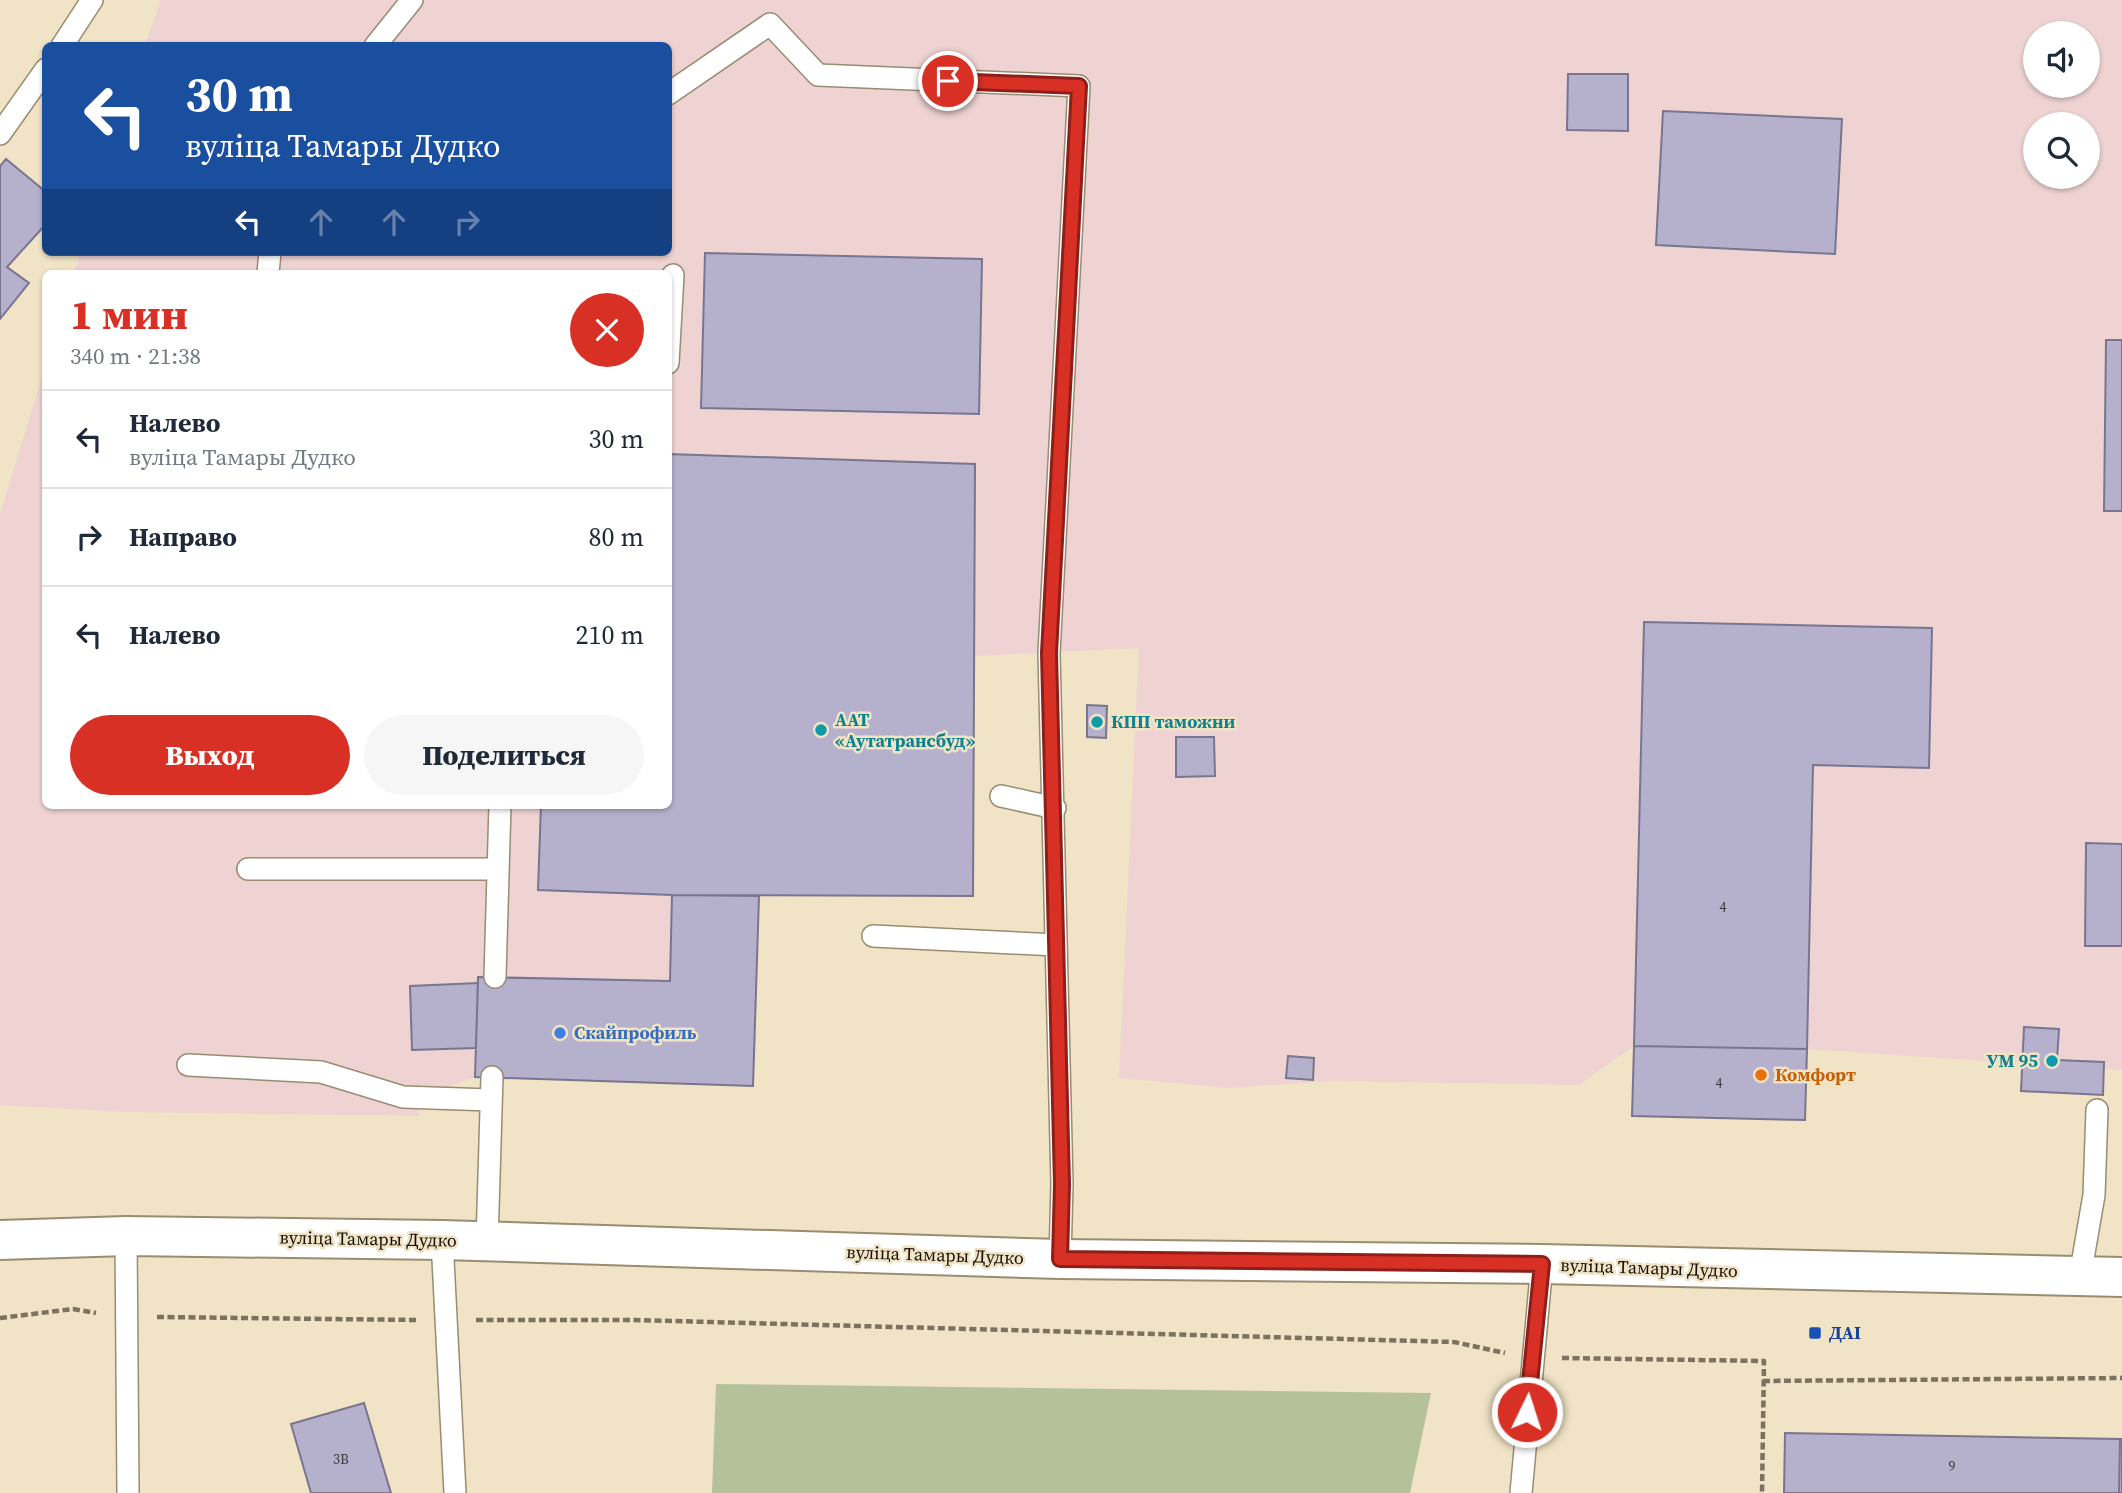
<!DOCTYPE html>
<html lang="ru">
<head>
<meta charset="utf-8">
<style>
	:root { --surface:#fff; --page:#f6f6f7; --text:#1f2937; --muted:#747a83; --line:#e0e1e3; --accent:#d93025 }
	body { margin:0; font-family:"Source Serif 4",serif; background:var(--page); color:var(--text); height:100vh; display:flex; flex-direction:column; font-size:26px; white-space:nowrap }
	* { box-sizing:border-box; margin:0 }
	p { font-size:23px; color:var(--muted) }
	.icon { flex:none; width:38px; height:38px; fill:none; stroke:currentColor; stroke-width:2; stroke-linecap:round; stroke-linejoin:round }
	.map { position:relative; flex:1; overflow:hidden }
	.details { position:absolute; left:42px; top:270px; width:630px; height:539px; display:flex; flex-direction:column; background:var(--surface); border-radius:10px; box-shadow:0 2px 5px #0004 }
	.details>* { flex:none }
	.top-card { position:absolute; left:42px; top:42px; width:630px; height:214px; border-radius:10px; box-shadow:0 2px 5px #0004; background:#1a4fa0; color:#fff; overflow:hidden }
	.buttons { position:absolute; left:2023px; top:21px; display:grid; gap:14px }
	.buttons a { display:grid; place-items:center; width:77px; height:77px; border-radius:50%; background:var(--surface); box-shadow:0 2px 5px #0004; font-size:35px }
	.pin { position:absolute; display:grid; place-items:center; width:60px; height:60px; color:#fff; margin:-30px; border:4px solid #fff; border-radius:50%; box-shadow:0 2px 7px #0007 }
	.me { position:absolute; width:77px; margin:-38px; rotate:4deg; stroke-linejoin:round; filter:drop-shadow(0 0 5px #0008) }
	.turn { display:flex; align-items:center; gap:24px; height:147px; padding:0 28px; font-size:32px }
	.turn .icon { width:91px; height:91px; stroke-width:2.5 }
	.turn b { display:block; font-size:49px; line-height:60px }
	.lanes { display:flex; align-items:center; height:66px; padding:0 28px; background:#0003; justify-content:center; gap:35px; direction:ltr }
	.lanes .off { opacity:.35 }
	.round { display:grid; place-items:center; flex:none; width:74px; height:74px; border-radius:37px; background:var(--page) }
	.summary { display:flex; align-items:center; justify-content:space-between; height:119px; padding:0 28px }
	h1 { font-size:42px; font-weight:800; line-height:52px; color:var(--accent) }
	.cta { display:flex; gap:14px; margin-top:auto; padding:14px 28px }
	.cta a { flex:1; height:80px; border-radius:42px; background:var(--accent); color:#fff; font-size:28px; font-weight:800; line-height:80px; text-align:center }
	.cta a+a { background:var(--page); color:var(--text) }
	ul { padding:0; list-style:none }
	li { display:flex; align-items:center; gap:21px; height:98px; padding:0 28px; border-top:2px solid var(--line) }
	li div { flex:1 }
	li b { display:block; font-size:26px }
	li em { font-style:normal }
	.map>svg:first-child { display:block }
	.industrial { fill:#eed3d2; fill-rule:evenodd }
	.green { fill:#b5c199 }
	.building { fill:#b5b0cc; stroke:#7a758f; stroke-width:2 }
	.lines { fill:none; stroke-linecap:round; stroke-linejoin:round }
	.lane-casing { stroke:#988c72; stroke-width:24 }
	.secondary-casing { stroke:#988c72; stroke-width:42 }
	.path { stroke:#7b7260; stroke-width:4.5; stroke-dasharray:7 3.5; stroke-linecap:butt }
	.lane { stroke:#fff; stroke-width:21 }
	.secondary { stroke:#fff; stroke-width:38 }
	.route-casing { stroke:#8d1f18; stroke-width:18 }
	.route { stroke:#d93025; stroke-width:12 }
	.culture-dot { fill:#0f9aa8; stroke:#f0e3c6; stroke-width:2.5 }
	.shop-dot { fill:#3f7fe0; stroke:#f0e3c6; stroke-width:2.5 }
	.food-dot { fill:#e8710a; stroke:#f0e3c6; stroke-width:2.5 }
	.transit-dot { fill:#1a4fb4; stroke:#f0e3c6; stroke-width:2.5 }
	.labels { text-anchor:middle; stroke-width:5; stroke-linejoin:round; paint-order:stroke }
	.number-label { font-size:14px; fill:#3e3938 }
	.culture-label { font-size:18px; font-weight:bold; fill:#0d838f; stroke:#f0e3c6; text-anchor:start }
	.shop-label { font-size:18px; font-weight:bold; fill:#366cbe; stroke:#f0e3c6; text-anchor:start }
	.food-label { font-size:18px; font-weight:bold; fill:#c56008; stroke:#f0e3c6; text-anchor:start }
	.street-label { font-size:18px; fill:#161107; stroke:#f0e3c6 }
	.transit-label { font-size:18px; font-weight:bold; fill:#164399; stroke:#f0e3c6; text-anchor:start }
</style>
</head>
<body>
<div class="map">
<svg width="2122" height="1493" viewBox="0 0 2122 1493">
	<rect width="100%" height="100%" fill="#f0e3c6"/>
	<path class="industrial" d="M161,0H2122V1070L1807,1049L1634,1046L1579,1085L1333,1081L1229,1088L1119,1078L1139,648L974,656L973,896H759L735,1085L475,1077L419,1097V1116L127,1112L0,1105V514L45,367L46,805H668V273H74L81,252H668V46L145,45ZM2035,33H2088V86H2035ZM2035,124H2088V177H2035Z"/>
	<path class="green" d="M716,1384L1431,1393L1410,1493H712Z"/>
	<path class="building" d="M1568,74H1628V131L1567,130Z
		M1663,111L1842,119L1835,254L1656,245Z
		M6,159L46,192V224L7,267L29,283L0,319V166Z
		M705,253L982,259L979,414L701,408Z
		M2106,340H2122V511H2104Z
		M668,454L975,464L973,896L672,895L538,890L541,805H668Z
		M1644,622L1932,628L1929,768L1813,765L1807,1049L1634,1046Z
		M1087,705L1107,706L1106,738L1087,737Z
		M1176,737H1214L1215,776L1176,777Z
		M2086,843L2122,844V946H2085Z
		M672,895L759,896L753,1086L475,1077L478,977L670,981Z
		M478,983L476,1048L412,1050L410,986Z
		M2024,1027L2059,1029L2057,1060L2104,1062L2103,1095L2021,1091Z
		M1634,1046L1807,1049L1805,1120L1632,1116Z
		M1288,1056L1314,1058L1313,1080L1286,1078Z
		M364,1403L391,1493H311L291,1424Z
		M1785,1433L2120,1439L2119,1493H1784Z
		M2120,1439H2122V1493H2119Z"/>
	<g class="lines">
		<defs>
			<path id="lane" d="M62,46L92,0
				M375,46L412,0
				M668,94L770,24L818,75L1079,86L1049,653L1062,1184L1060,1259
				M0,134L46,69
				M268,273L270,252
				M668,363L673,275
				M1001,796L1055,808
				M248,869H498
				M873,936L1056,945
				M495,977L500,805
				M188,1065L321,1072L403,1097L491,1100
				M126,1236L128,1493
				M442,1240L455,1493
				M487,1242L492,1077
				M2080,1276L2094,1195L2097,1110
				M1521,1493L1542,1264"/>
			<path id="secondary" d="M0,1240L126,1236L442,1240L1060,1259L1542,1264L2122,1277"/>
		</defs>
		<use href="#lane" class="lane-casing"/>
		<use href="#secondary" class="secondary-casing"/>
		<path class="path" d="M157,1317L418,1320
			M0,1318L73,1309L96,1313
			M476,1320H635L1454,1342L1505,1353
			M1562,1358L1764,1361L1762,1493
			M1763,1381L2122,1378"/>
		<use href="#lane" class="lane"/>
		<use href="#secondary" class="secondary"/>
	</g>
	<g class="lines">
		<defs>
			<path id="route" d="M948,81L1079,86L1049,653L1062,1184L1060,1259L1542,1264L1527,1412"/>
		</defs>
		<use href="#route" class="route-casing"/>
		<use href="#route" class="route"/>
	</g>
	<g class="culture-dot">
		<circle cx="1097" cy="722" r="7"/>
		<circle cx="821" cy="730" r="7"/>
		<circle cx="2052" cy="1061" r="7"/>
	</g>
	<circle class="shop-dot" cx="560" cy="1033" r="7"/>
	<circle class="food-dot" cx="1761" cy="1075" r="7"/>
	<rect class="transit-dot" x="1808" y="1326" width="14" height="14" rx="3.5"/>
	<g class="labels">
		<g class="number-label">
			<text x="1723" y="912">4</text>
			<text x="1719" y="1088">4</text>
			<text x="341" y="1464">3В</text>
			<text x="1952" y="1471">9</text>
		</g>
		<g class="culture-label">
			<text x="835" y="726">ААТ<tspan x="835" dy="21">«Аутатрансбуд»</tspan></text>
			<text x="1111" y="728">КПП таможни</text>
			<text x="2038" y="1067" text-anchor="end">УМ 95</text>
		</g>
		<g class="shop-label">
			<text x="574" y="1039">Скайпрофиль</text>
		</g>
		<g class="food-label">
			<text x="1775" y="1081">Комфорт</text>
		</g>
		<g class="street-label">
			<text transform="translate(368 1239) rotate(1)" y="6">вуліца Тамары Дудко</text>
			<text transform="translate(935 1255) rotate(2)" y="6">вуліца Тамары Дудко</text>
			<text transform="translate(1649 1268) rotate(2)" y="6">вуліца Тамары Дудко</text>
		</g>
		<g class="transit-label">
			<text x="1829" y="1339">ДАІ</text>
		</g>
	</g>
</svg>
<div class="buttons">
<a><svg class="icon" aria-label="sound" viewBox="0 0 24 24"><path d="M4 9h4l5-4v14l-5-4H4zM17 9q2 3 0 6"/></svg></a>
<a><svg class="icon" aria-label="search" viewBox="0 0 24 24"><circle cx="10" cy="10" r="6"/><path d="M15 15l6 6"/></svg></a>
</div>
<div class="pin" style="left:948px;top:81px;background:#d93025"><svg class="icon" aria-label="arrive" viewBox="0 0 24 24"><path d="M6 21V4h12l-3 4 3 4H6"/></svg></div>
<svg class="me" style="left:1527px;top:1412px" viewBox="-20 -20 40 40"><circle r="17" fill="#d93025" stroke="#fff" stroke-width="3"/><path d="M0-11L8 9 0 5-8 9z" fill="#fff"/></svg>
<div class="top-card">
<div class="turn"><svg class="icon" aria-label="left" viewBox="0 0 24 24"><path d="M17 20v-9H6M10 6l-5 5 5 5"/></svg><div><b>30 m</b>вуліца Тамары Дудко</div></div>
<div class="lanes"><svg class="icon" aria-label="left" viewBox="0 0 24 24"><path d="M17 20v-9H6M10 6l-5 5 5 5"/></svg><svg class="icon off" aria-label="ahead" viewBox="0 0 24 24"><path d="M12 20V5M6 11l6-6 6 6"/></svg><svg class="icon off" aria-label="ahead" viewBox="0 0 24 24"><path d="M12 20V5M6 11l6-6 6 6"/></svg><svg class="icon off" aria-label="right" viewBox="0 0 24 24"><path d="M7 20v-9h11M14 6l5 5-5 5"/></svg></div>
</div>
<section class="details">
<div class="summary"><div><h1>1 мин</h1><p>340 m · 21:38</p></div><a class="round" style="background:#d93025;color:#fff"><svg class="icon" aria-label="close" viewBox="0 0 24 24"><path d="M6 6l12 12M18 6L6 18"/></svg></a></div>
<ul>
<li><svg class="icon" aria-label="left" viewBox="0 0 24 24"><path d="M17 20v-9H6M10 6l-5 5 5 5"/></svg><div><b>Налево</b><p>вуліца Тамары Дудко</p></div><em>30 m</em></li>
<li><svg class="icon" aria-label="right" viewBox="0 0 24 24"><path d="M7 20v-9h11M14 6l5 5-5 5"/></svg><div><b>Направо</b></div><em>80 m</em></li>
<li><svg class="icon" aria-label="left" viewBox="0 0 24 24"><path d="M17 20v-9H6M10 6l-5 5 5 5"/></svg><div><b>Налево</b></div><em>210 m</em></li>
</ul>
<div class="cta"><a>Выход</a><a>Поделиться</a></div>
</section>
</div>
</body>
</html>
